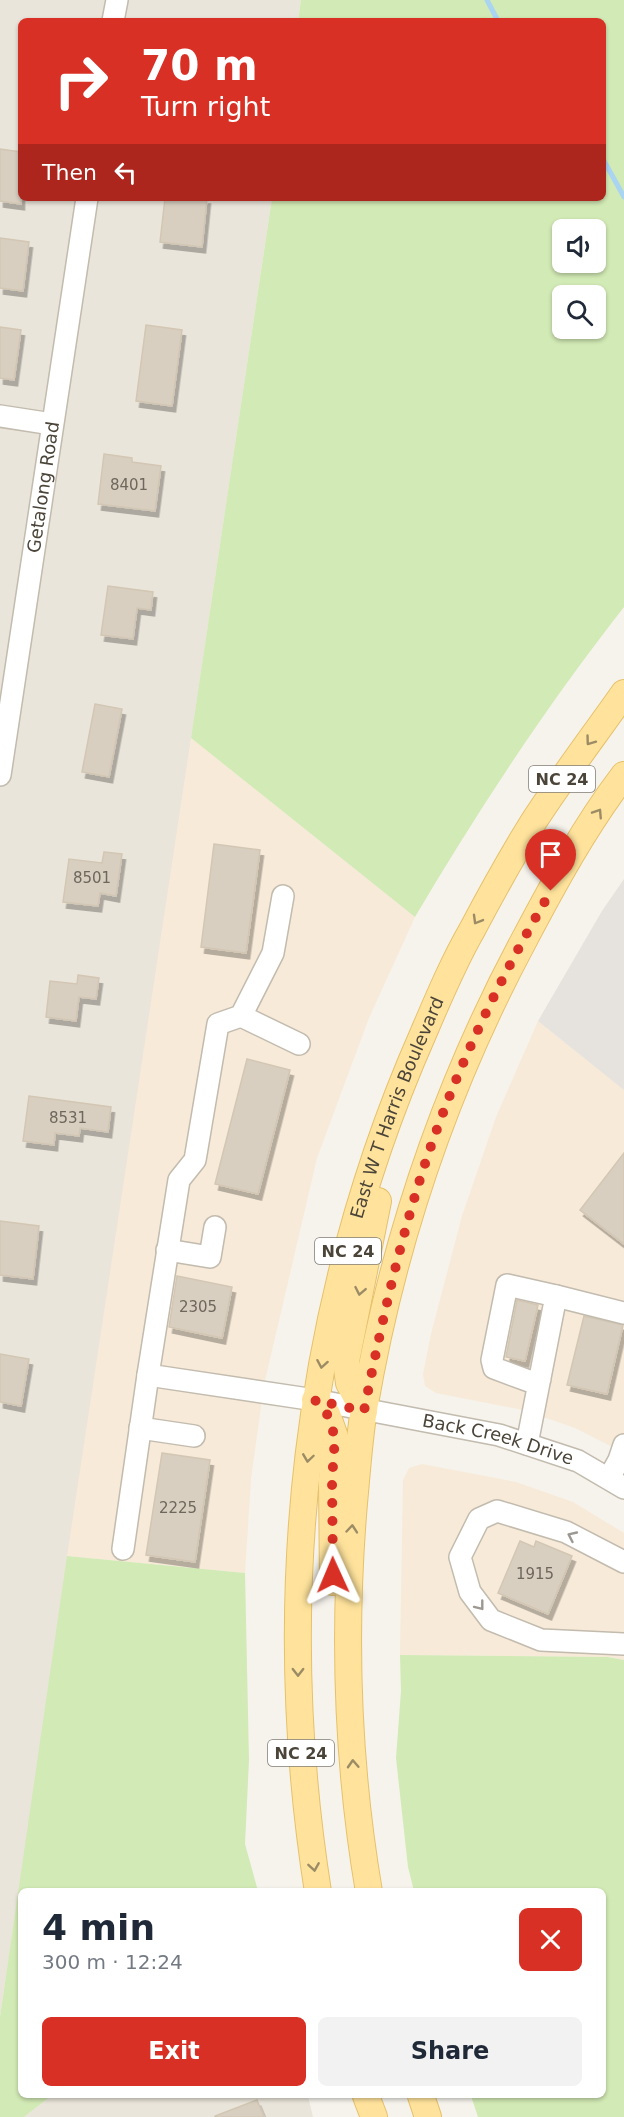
<!DOCTYPE html>
<html lang="en">
<head>
<meta charset="utf-8">
<style>
	:root { --surface:#fff; --page:#f2f2f3; --text:#1f2937; --muted:#747a83; --accent:#d93025 }
	body { margin:0; font-family:"DejaVu Sans",sans-serif; background:var(--page); color:var(--text); height:100vh; display:flex; flex-direction:column; font-size:22px; white-space:nowrap }
	* { box-sizing:border-box; margin:0 }
	p { font-size:20px; color:var(--muted) }
	.icon { flex:none; width:33px; height:33px; fill:none; stroke:currentColor; stroke-width:2; stroke-linecap:round; stroke-linejoin:round }
	.map { position:relative; flex:1; overflow:hidden }
	.details { position:absolute; left:18px; top:1888px; width:588px; height:210px; display:flex; flex-direction:column; background:var(--surface); border-radius:9px; box-shadow:0 2px 4px #0004 }
	.details>* { flex:none }
	.banner { position:absolute; left:18px; top:18px; width:588px; height:183px; border-radius:9px; box-shadow:0 2px 4px #0004; background:#d93025; color:#fff; overflow:hidden }
	.fabs { position:absolute; left:552px; top:219px; display:grid; gap:12px }
	.fabs a { display:grid; place-items:center; width:54px; height:54px; border-radius:9px; background:var(--surface); box-shadow:0 2px 4px #0004; font-size:30px }
	.pin { position:absolute; display:grid; place-items:center; width:51px; height:51px; color:#fff; margin:-62px -26px; border-radius:50% 50% 50% 0; rotate:-45deg; box-shadow:0 0 6px #0007 }
	.pin .icon { rotate:45deg }
	.me { position:absolute; width:66px; margin:-33px; rotate:359deg; stroke-linejoin:round; filter:drop-shadow(0 0 4px #0008) }
	.turn { display:flex; align-items:center; gap:21px; height:126px; padding:0 24px; font-size:27px }
	.turn .icon { width:78px; height:78px; stroke-width:2.5 }
	.turn b { display:block; font-size:42px; line-height:51px }
	.then { display:flex; align-items:center; height:57px; padding:0 24px; background:#0003; gap:12px; font-size:22px }
	.round { display:grid; place-items:center; flex:none; width:63px; height:63px; border-radius:9px; background:var(--page) }
	.headline { display:flex; align-items:center; justify-content:space-between; height:102px; padding:0 24px }
	h1 { font-size:36px; font-weight:700; line-height:45px }
	.primary-button { display:flex; gap:12px; margin-top:auto; padding:12px 24px }
	.primary-button a { flex:1; height:69px; border-radius:9px; background:var(--accent); color:#fff; font-size:24px; font-weight:700; line-height:69px; text-align:center }
	.primary-button a+a { background:var(--page); color:var(--text) }
	.map>svg:first-child { display:block }
	.residential { fill:#eae5da }
	.commercial { fill:#f7ead8 }
	.industrial { fill:#e6e2dd }
	.green { fill:#d2eab5; fill-rule:evenodd }
	.lines { fill:none; stroke-linecap:round; stroke-linejoin:round }
	.stream { stroke:#a9d4f2; stroke-width:5 }
	.building { fill:#d8cfc1; stroke:#d3c7b4; stroke-width:1.5; filter:url(#shadow) }
	.minor-casing { stroke:#c2bbae; stroke-width:24 }
	.major-casing { stroke:#e6c16a; stroke-width:28 }
	.minor { stroke:#fff; stroke-width:21 }
	.major { stroke:#ffe39c; stroke-width:26 }
	.oneway { stroke:#9c8c66 }
	.oneway2 { stroke:#9c9892 }
	.route { stroke:#d93025; stroke-width:10; stroke-dasharray:0 18 }
	.labels { text-anchor:middle; stroke-width:6; stroke-linejoin:round; paint-order:stroke }
	.number-label { font-size:15px; fill:#6e675b }
	.shield { fill:#fff; stroke:#817c74; stroke-width:1.5 }
	.shield-label { font-size:16px; font-weight:bold; fill:#4b4439 }
	.street-label { font-size:18px; fill:#4b4439; stroke:#fff }
</style>
</head>
<body>
<div class="map">
<svg width="624" height="2117" viewBox="0 0 624 2117">
	<defs>
		<filter id="shadow"><feDropShadow dx="3.5" dy="6" stdDeviation="0" flood-color="#0004"/></filter>
	</defs>
	<rect width="100%" height="100%" fill="#f6f3ec"/>
	<path class="residential" d="M0,0H301L298,21H21V198H272L0,2017Z
		M51,2096H308L313,2117H24Z"/>
	<path class="commercial" d="M191,738L415,917L369,1018L317,1158L264,1385L251,1479L245,1573L67,1556Z
		M538,1021L624,1090V1453L575,1428L523,1410L436,1393L425,1386L423,1374L431,1334L462,1216L496,1117Z
		M422,1464L516,1482L573,1502L624,1533V1660L608,1657L400,1655L403,1480L409,1468Z"/>
	<path class="industrial" d="M624,879V1090L538,1021L602,911Z"/>
	<path class="green" d="M301,0H624V607C548,704 478,810 415,917L191,738L272,198H603V21H298ZM562,230H596V262H562ZM562,296H596V328H562Z
		M67,1556L245,1573L249,1760L245,1844L258,1891L21,1892V2096H51L24,2117H0V2017Z
		M400,1655L608,1657L624,1660V2117H478L471,2096H603V1892L414,1891L408,1867L396,1758L401,1691Z"/>
	<g class="lines">
		<path class="stream" d="M487,0L498,21
			M603,159L624,197"/>
	</g>
	<path class="building" d="M0,149L21,152V204L0,201Z
		M165,198H207L202,247L160,242Z
		M0,238L29,242L23,291L0,288Z
		M146,325L182,330L172,406L136,401Z
		M0,327L21,330L14,380L0,378Z
		M104,454L132,458V462L161,466L155,511L98,504Z
		M108,586L153,592L151,610L137,608L133,639L101,635Z
		M95,704L122,709L109,777L82,772Z
		M214,844L260,850L246,953L201,947Z
		M104,852L122,854L116,896L100,893L98,906L63,902L69,859L102,863Z
		M78,975L99,978L96,999L79,997L76,1021L46,1017L50,981L77,984Z
		M247,1059L290,1070L258,1194L215,1184Z
		M29,1096L111,1107L108,1132L80,1128L79,1136L55,1133L54,1145L23,1141Z
		M624,1153V1244L580,1210Z
		M0,1221L39,1226L33,1279L0,1275Z
		M177,1276L232,1287L222,1338L169,1327Z
		M517,1300L538,1305L525,1361L506,1357Z
		M584,1316L623,1325L607,1394L567,1385Z
		M0,1354L29,1359L21,1406L0,1402Z
		M162,1453L210,1460L195,1562L146,1555Z
		M520,1541L534,1547L536,1541L572,1556L548,1614L498,1593Z
		M257,2100L264,2117H215V2116Z"/>
	<g class="lines">
		<defs>
			<g id="minor">
				<path d="M113,21L117,0"/>
				<path d="M0,416L52,424"/>
				<path id="s1" d="M0,775L87,198"/>
				<path id="s2" d="M283,896L273,953L241,1016L218,1024L195,1160L179,1180L148,1375L315,1400L499,1435L578,1461L624,1488"/>
				<path d="M241,1016L299,1044"/>
				<path d="M167,1250L210,1257L215,1227"/>
				<path d="M556,1296L624,1313"/>
				<path d="M140,1428L194,1436"/>
				<path d="M527,1444L556,1296L507,1285L492,1360L494,1368L529,1381L540,1379"/>
				<path d="M609,1478L619,1460L624,1445"/>
				<path d="M123,1549L148,1375"/>
				<path d="M624,1562L566,1532L497,1511L479,1519L460,1557L470,1592L491,1620L541,1640L624,1644"/>
			</g>
			<g id="major">
				<path d="M315,1400L327,1414L335,1437L332,1480L333,1582"/>
				<path d="M364,1411L349,1383L346,1361L378,1201"/>
				<path id="s3" d="M318,1892C272,1600 304,1304 423,1034C438,999 453,963 472,930C491,894 511,858 532,824C561,779 593,737 624,693"/>
				<path d="M369,1892C347,1763 343,1632 354,1503C357,1472 359,1440 364,1409C392,1245 445,1088 523,942C553,885 585,826 624,775"/>
				<path d="M366,2096L374,2117"/>
				<path d="M421,2096L428,2117"/>
			</g>
		</defs>
		<use href="#minor" class="minor-casing"/>
		<use href="#major" class="major-casing"/>
		<use href="#minor" class="minor"/>
		<use href="#major" class="major"/>
	</g>
	<defs><path id="oneway-chevron" d="M-2-3.5L2.5 0L-2 3.5" fill="none" stroke-width="1.6" stroke-linecap="round" stroke-linejoin="round" transform="scale(1.5)"/></defs>
	<g class="oneway">
		<use href="#oneway-chevron" transform="translate(590 741) rotate(126)"/>
		<use href="#oneway-chevron" transform="translate(598 813) rotate(-57)"/>
		<use href="#oneway-chevron" transform="translate(477 920) rotate(120)"/>
		<use href="#oneway-chevron" transform="translate(360 1291) rotate(101)"/>
		<use href="#oneway-chevron" transform="translate(322 1364) rotate(100)"/>
		<use href="#oneway-chevron" transform="translate(308 1458) rotate(98)"/>
		<use href="#oneway-chevron" transform="translate(352 1529) rotate(-85)"/>
		<use href="#oneway-chevron" transform="translate(298 1672) rotate(90)"/>
		<use href="#oneway-chevron" transform="translate(353 1764) rotate(-93)"/>
		<use href="#oneway-chevron" transform="translate(314 1867) rotate(81)"/>
	</g>
	<g class="oneway2">
		<use href="#oneway-chevron" transform="translate(572 1536) rotate(-155)"/>
		<use href="#oneway-chevron" transform="translate(480 1606) rotate(52)"/>
	</g>
	<g class="lines">
		<path class="route" d="M333,1575L332,1480L335,1437L327,1414L315,1400L364,1411C378,1341 393,1271 413,1203C444,1094 494,988 551,891"/>
	</g>
	<g class="labels">
		<g class="number-label">
			<text x="129" y="490">8401</text>
			<text x="92" y="883">8501</text>
			<text x="68" y="1123">8531</text>
			<text x="198" y="1312">2305</text>
			<text x="178" y="1513">2225</text>
			<text x="535" y="1579">1915</text>
		</g>
		<g class="shield">
			<rect x="529" y="766" width="66" height="26" rx="4.5"/>
			<rect x="315" y="1238" width="66" height="26" rx="4.5"/>
			<rect x="268" y="1740" width="66" height="26" rx="4.5"/>
		</g>
		<g class="shield-label">
			<text x="562" y="785">NC 24</text>
			<text x="348" y="1257">NC 24</text>
			<text x="301" y="1759">NC 24</text>
		</g>
		<g class="street-label">
			<text dy="6" stroke="none"><textPath href="#s1" startOffset="291">Getalong Road</textPath></text>
			<text dy="6" stroke="none"><textPath href="#s3" startOffset="798">East W T Harris Boulevard</textPath></text>
			<text dy="6" stroke="none"><textPath href="#s2" startOffset="870">Back Creek Drive</textPath></text>
		</g>
	</g>
</svg>
<div class="fabs">
<a><svg class="icon" aria-label="sound" viewBox="0 0 24 24"><path d="M4 9h4l5-4v14l-5-4H4zM17 9q2 3 0 6"/></svg></a>
<a><svg class="icon" aria-label="search" viewBox="0 0 24 24"><circle cx="10" cy="10" r="6"/><path d="M15 15l6 6"/></svg></a>
</div>
<div class="pin" style="left:551px;top:891px;background:#d93025"><svg class="icon" aria-label="arrive" viewBox="0 0 24 24"><path d="M6 21V4h12l-3 4 3 4H6"/></svg></div>
<svg class="me" style="left:333px;top:1575px" viewBox="-20 -20 40 40"><path d="M0-17L14 15 0 8-14 15z" fill="#d93025" stroke="#fff" stroke-width="4"/></svg>
<div class="banner">
<div class="turn"><svg class="icon" aria-label="right" viewBox="0 0 24 24"><path d="M7 20v-9h11M14 6l5 5-5 5"/></svg><div><b>70 m</b>Turn right</div></div>
<div class="then">Then<svg class="icon" aria-label="left" viewBox="0 0 24 24"><path d="M17 20v-9H6M10 6l-5 5 5 5"/></svg></div>
</div>
<section class="details">
<div class="headline"><div><h1>4 min</h1><p>300 m · 12:24</p></div><a class="round" style="background:#d93025;color:#fff"><svg class="icon" aria-label="close" viewBox="0 0 24 24"><path d="M6 6l12 12M18 6L6 18"/></svg></a></div>
<div class="primary-button"><a>Exit</a><a>Share</a></div>
</section>
</div>
</body>
</html>
